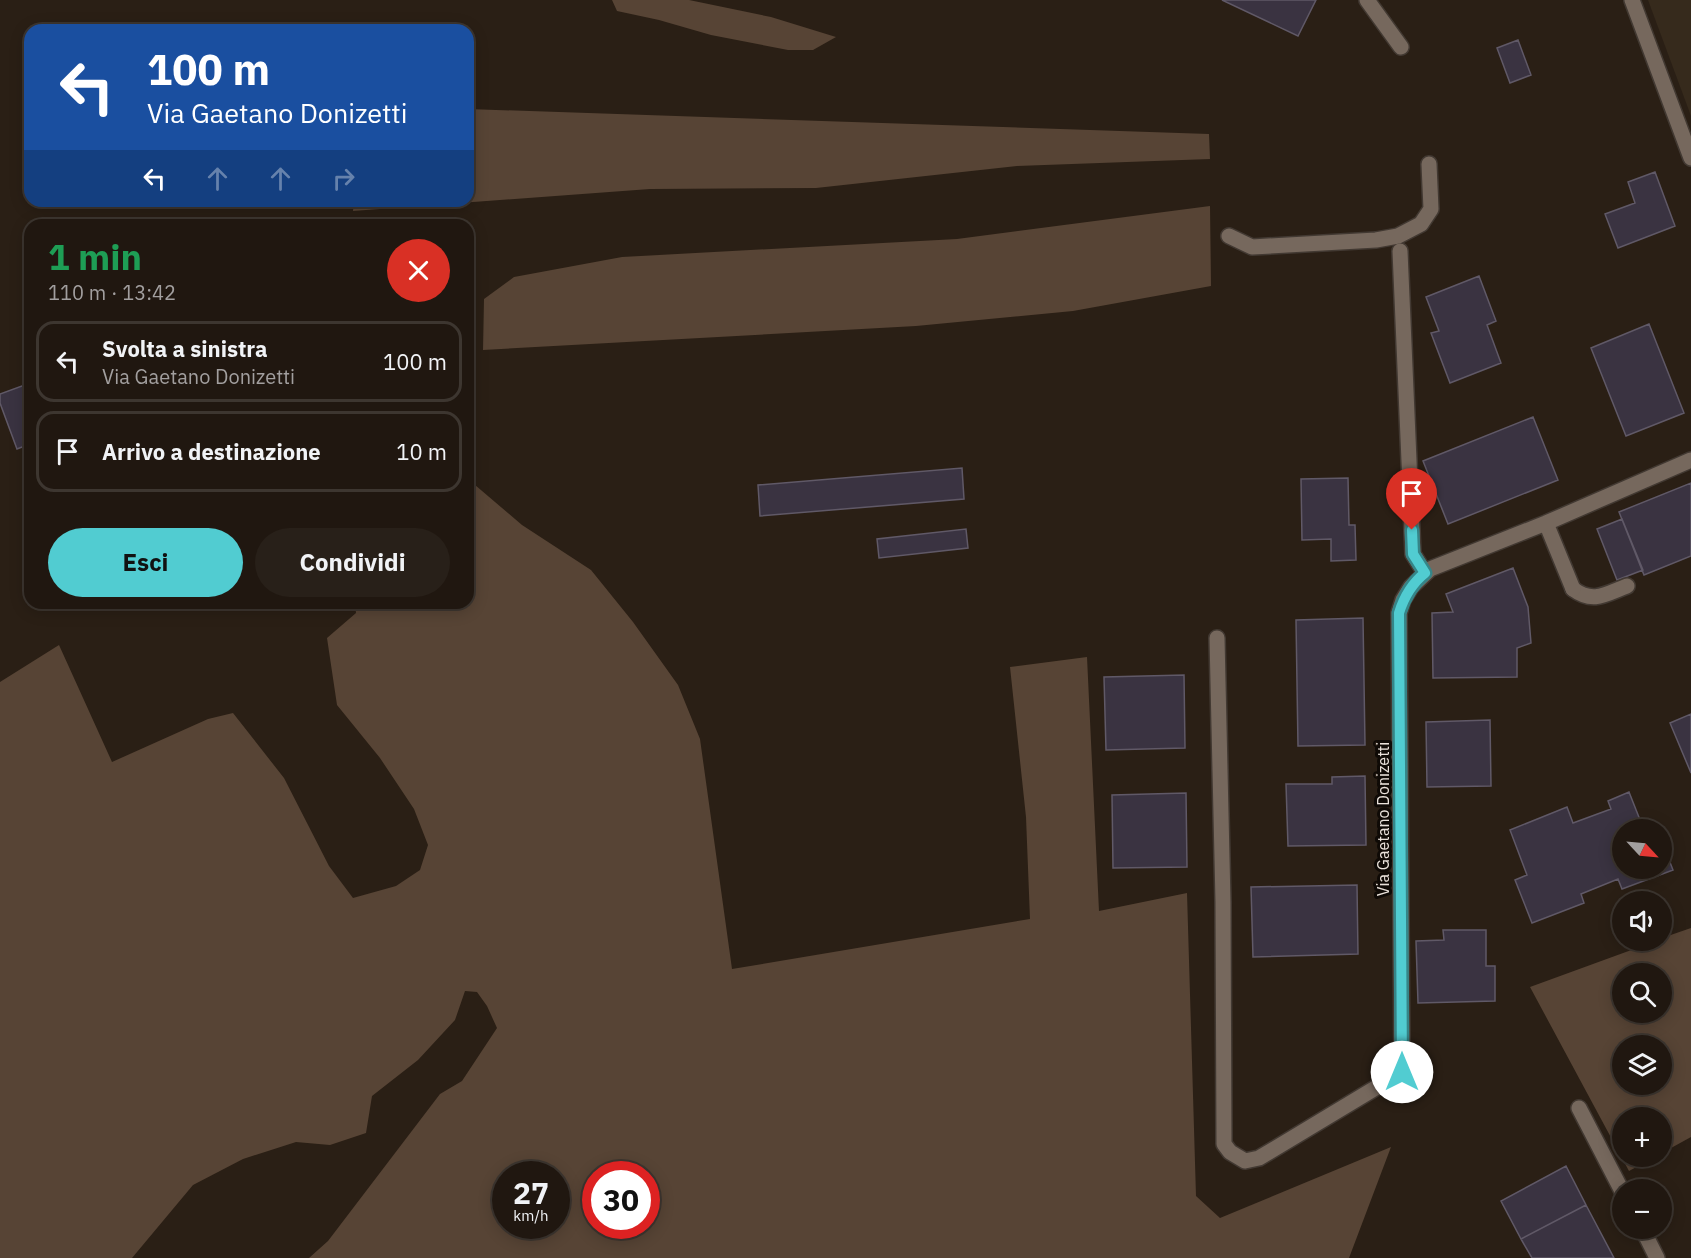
<!DOCTYPE html>
<html lang="it">
<head>
<meta charset="utf-8">
<style>
	:root { --surface:#201710; --page:#282019; --text:#f1f3f6; --muted:#a29f9f; --line:#3d3630; --accent:#51ccd1 }
	body { margin:0; font-family:"IBM Plex Sans",sans-serif; background:var(--page); color:var(--text); height:100vh; display:flex; flex-direction:column; font-size:22px; white-space:nowrap }
	* { box-sizing:border-box; margin:0 }
	p { font-size:20px; color:var(--muted) }
	.icon { flex:none; width:33px; height:33px; fill:none; stroke:currentColor; stroke-width:2; stroke-linecap:round; stroke-linejoin:round }
	.map { position:relative; flex:1; overflow:hidden }
	.panel { position:absolute; left:24px; top:219px; width:450px; height:390px; display:flex; flex-direction:column; background:var(--surface); border-radius:18px; box-shadow:0 3px 15px #0003,0 0 0 2px var(--line) }
	.panel>* { flex:none }
	.banner { position:absolute; left:24px; top:24px; width:450px; height:183px; border-radius:18px; box-shadow:0 3px 15px #0003,0 0 0 2px var(--line); background:#1a4fa0; color:#fff; overflow:hidden }
	.needle { width:39px; rotate:116deg }
	.buttons { position:absolute; left:1612px; top:819px; display:grid; gap:12px }
	.buttons a { display:grid; place-items:center; width:60px; height:60px; border-radius:50%; background:var(--surface); box-shadow:0 3px 15px #0003,0 0 0 2px var(--line); font-size:30px }
	.speed { position:absolute; left:492px; top:1161px; display:flex; gap:12px; font-size:30px; font-weight:700; text-align:center }
	.speed>* { display:grid; place-content:center; width:78px; height:78px; border-radius:50%; background:var(--surface); box-shadow:0 3px 15px #0003,0 0 0 2px var(--line); line-height:1 }
	.speed small { font-size:15px; font-weight:400 }
	.speed .limit { border:9px solid #d22; background:#fff; color:#111 }
	.pin { position:absolute; display:grid; place-items:center; width:51px; height:51px; color:#fff; margin:-62px -26px; border-radius:50% 50% 50% 0; rotate:-45deg; box-shadow:0 0 6px #0007 }
	.pin .icon { rotate:45deg }
	.me { position:absolute; width:66px; margin:-33px; rotate:0deg; stroke-linejoin:round; filter:drop-shadow(0 0 4px #0008) }
	.turn { display:flex; align-items:center; gap:21px; height:126px; padding:0 24px; font-size:27px }
	.turn .icon { width:78px; height:78px; stroke-width:2.5 }
	.turn b { display:block; font-size:42px; line-height:51px }
	.lanes { display:flex; align-items:center; height:57px; padding:0 24px; background:#0003; justify-content:center; gap:30px; direction:ltr }
	.lanes .off { opacity:.35 }
	.round { display:grid; place-items:center; flex:none; width:63px; height:63px; border-radius:32px; background:var(--page) }
	.summary { display:flex; align-items:center; justify-content:space-between; height:102px; padding:0 24px }
	h1 { font-size:36px; font-weight:700; line-height:45px; color:#1e9e55 }
	.primary-button { display:flex; gap:12px; margin-top:auto; padding:12px 24px }
	.primary-button a { flex:1; height:69px; border-radius:36px; background:var(--accent); color:#111; font-size:24px; font-weight:700; line-height:69px; text-align:center }
	.primary-button a+a { background:var(--page); color:var(--text) }
	ul { padding:0; list-style:none }
	li { display:flex; align-items:center; gap:18px; height:81px; margin:0 12px 9px; padding:0 12px; border:3px solid var(--line); border-radius:18px }
	li div { flex:1 }
	li b { display:block; font-size:22px }
	li em { font-style:normal }
	.map>svg:first-child { display:block }
	.industrial { fill:#362a1c }
	.green { fill:#574435; fill-rule:evenodd }
	.building { fill:#3a3341; stroke:#605967; stroke-width:1.5 }
	.lines { fill:none; stroke-linecap:round; stroke-linejoin:round }
	.service-casing { stroke:#423932; stroke-width:18 }
	.minor-casing { stroke:#423932; stroke-width:18 }
	.tertiary-casing { stroke:#423932; stroke-width:18 }
	.service { stroke:#76685d; stroke-width:15 }
	.minor { stroke:#76685d; stroke-width:15 }
	.tertiary { stroke:#76685d; stroke-width:15 }
	.route-casing { stroke:#358588; stroke-width:15 }
	.route { stroke:#51ccd1; stroke-width:10 }
	.labels { text-anchor:middle; stroke-width:6; stroke-linejoin:round; paint-order:stroke }
	.street-label { font-size:16px; fill:#eae2db; stroke:#0f0a06 }
</style>
</head>
<body>
<div class="map">
<svg width="1691" height="1258" viewBox="0 0 1691 1258">
	<rect width="100%" height="100%" fill="#2a1f15"/>
	<path class="industrial" d="M1648,0H1691V116Z"/>
	<path class="green" d="M612,0H689L771,17L836,37L813,50H788L711,35L659,20L617,11Z
		M468,109L1209,134L1210,159L1017,166L816,188L650,189L353,211L354,201H468Z
		M1210,206L1211,286L1073,311L916,326L483,350L484,299L514,277L622,257L957,239Z
		M468,479L522,525L591,570L633,622L678,685L700,739L732,969L1030,919L1026,817L1010,667L1087,657L1099,911L1187,893L1196,1196L1220,1218L1391,1147L1349,1258H309L328,1241L440,1094L462,1081L497,1028L487,1006L477,992L465,991L455,1020L418,1060L372,1096L366,1133L330,1145L296,1142L243,1159L193,1185L132,1258H0V682L59,645L112,762L208,719L233,713L284,778L329,866L353,898L396,886L420,870L428,845L414,809L380,758L337,705L327,638L356,613L355,603H468ZM506,1174H556V1226H506ZM646,1174V1226H596V1174Z
		M1691,928V1137L1662,1153V1118H1623V1156L1655,1157L1629,1171L1530,987L1656,941L1662,940V938ZM1623,974H1662V1012H1623ZM1623,1046H1662V1084H1623Z"/>
	<path class="building" d="M1222,0H1316L1298,36Z
		M1518,40L1531,75L1510,83L1497,48Z
		M1655,172L1675,226L1618,248L1605,214L1635,203L1628,182Z
		M1479,276L1496,321L1487,325L1501,363L1450,383L1431,333L1439,331L1426,297Z
		M1649,324L1684,413L1626,436L1591,348Z
		M30,383V444L17,449L0,403V394Z
		M1533,417L1558,480L1448,524L1423,461Z
		M962,468L964,499L760,516L758,485Z
		M1348,478L1349,525H1355L1356,560L1331,561V539L1302,540L1301,479Z
		M1691,483V556L1644,575L1619,512Z
		M1622,519L1643,570L1617,580L1597,529Z
		M966,529L968,548L879,558L877,539Z
		M1513,568L1528,607L1531,643L1517,648V677L1433,678L1432,613L1453,612L1446,594Z
		M1363,618L1365,745L1298,746L1296,620Z
		M1184,675L1185,748L1106,750L1104,677Z
		M1691,714V773L1670,723Z
		M1490,720L1491,786L1427,787L1426,722Z
		M1365,776L1366,845L1288,846L1286,784H1332V777Z
		M1629,792L1644,830H1623V868H1662V842L1673,870L1622,889L1618,879L1581,894L1584,903L1532,923L1515,880L1527,875L1510,830L1567,807L1573,823L1611,809L1608,801Z
		M1186,793L1187,867L1113,868L1112,795Z
		M1357,885L1358,954L1253,957L1251,887Z
		M1443,930H1486V966H1495V1001L1418,1003L1416,941L1444,940Z
		M1566,1166L1586,1205L1521,1239L1501,1201Z
		M1586,1205L1614,1258H1532L1521,1239Z"/>
	<g class="lines">
		<defs>
			<path id="service" d="M1367,0L1401,47
				M1229,236L1252,247L1376,240L1398,236L1421,224L1431,209L1429,164
				M1573,589C1593,604 1606,594 1627,586"/>
			<path id="minor" d="M1400,251L1413,554L1425,573
				M1546,523L1573,589
				M1217,638L1223,902L1224,1144L1230,1152L1245,1161L1259,1158L1402,1072L1399,613L1403,600L1411,587L1430,569L1546,523L1691,460
				M1579,1108L1623,1193
				M1642,1228L1657,1258"/>
			<path id="tertiary" d="M1632,0L1691,158"/>
		</defs>
		<use href="#service" class="service-casing"/>
		<use href="#minor" class="minor-casing"/>
		<use href="#tertiary" class="tertiary-casing"/>
		<use href="#service" class="service"/>
		<use href="#minor" class="minor"/>
		<use href="#tertiary" class="tertiary"/>
	</g>
	<g class="lines">
		<defs>
			<path id="route" d="M1402,1072L1399,613C1404,597 1411,584 1425,573L1413,554L1412,530"/>
		</defs>
		<use href="#route" class="route-casing"/>
		<use href="#route" class="route"/>
	</g>
	<g class="labels">
		<g class="street-label">
			<text transform="translate(1383 819) rotate(-90)" y="6">Via Gaetano Donizetti</text>
		</g>
	</g>
</svg>
<div class="buttons">
<a><svg class="needle" viewBox="-14 -14 28 28"><path d="M0-13l5 13h-10z" fill="#e53935"/><path d="M0 13l5-13h-10z" fill="#a29f9f"/></svg></a>
<a><svg class="icon" aria-label="sound" viewBox="0 0 24 24"><path d="M4 9h4l5-4v14l-5-4H4zM17 9q2 3 0 6"/></svg></a>
<a><svg class="icon" aria-label="search" viewBox="0 0 24 24"><circle cx="10" cy="10" r="6"/><path d="M15 15l6 6"/></svg></a>
<a><svg class="icon" aria-label="layers" viewBox="0 0 24 24"><path d="M12 4l9 5-9 5-9-5zM3 14l9 5 9-5"/></svg></a>
<a>+</a>
<a>−</a>
</div>
<div class="speed"><div>27<small>km/h</small></div><div class="limit">30</div></div>
<div class="pin" style="left:1412px;top:530px;background:#d93025"><svg class="icon" aria-label="arrive" viewBox="0 0 24 24"><path d="M6 21V4h12l-3 4 3 4H6"/></svg></div>
<svg class="me" style="left:1402px;top:1072px" viewBox="-20 -20 40 40"><circle r="19" fill="#fff"/><path d="M0-13L10 11 0 6-10 11z" fill="#51ccd1"/></svg>
<div class="banner">
<div class="turn"><svg class="icon" aria-label="left" viewBox="0 0 24 24"><path d="M17 20v-9H6M10 6l-5 5 5 5"/></svg><div><b>100 m</b>Via Gaetano Donizetti</div></div>
<div class="lanes"><svg class="icon" aria-label="left" viewBox="0 0 24 24"><path d="M17 20v-9H6M10 6l-5 5 5 5"/></svg><svg class="icon off" aria-label="ahead" viewBox="0 0 24 24"><path d="M12 20V5M6 11l6-6 6 6"/></svg><svg class="icon off" aria-label="ahead" viewBox="0 0 24 24"><path d="M12 20V5M6 11l6-6 6 6"/></svg><svg class="icon off" aria-label="right" viewBox="0 0 24 24"><path d="M7 20v-9h11M14 6l5 5-5 5"/></svg></div>
</div>
<section class="panel">
<div class="summary"><div><h1>1 min</h1><p>110 m · 13:42</p></div><a class="round" style="background:#d93025;color:#fff"><svg class="icon" aria-label="close" viewBox="0 0 24 24"><path d="M6 6l12 12M18 6L6 18"/></svg></a></div>
<ul>
<li><svg class="icon" aria-label="left" viewBox="0 0 24 24"><path d="M17 20v-9H6M10 6l-5 5 5 5"/></svg><div><b>Svolta a sinistra</b><p>Via Gaetano Donizetti</p></div><em>100 m</em></li>
<li><svg class="icon" aria-label="arrive" viewBox="0 0 24 24"><path d="M6 21V4h12l-3 4 3 4H6"/></svg><div><b>Arrivo a destinazione</b></div><em>10 m</em></li>
</ul>
<div class="primary-button"><a>Esci</a><a>Condividi</a></div>
</section>
</div>
</body>
</html>
